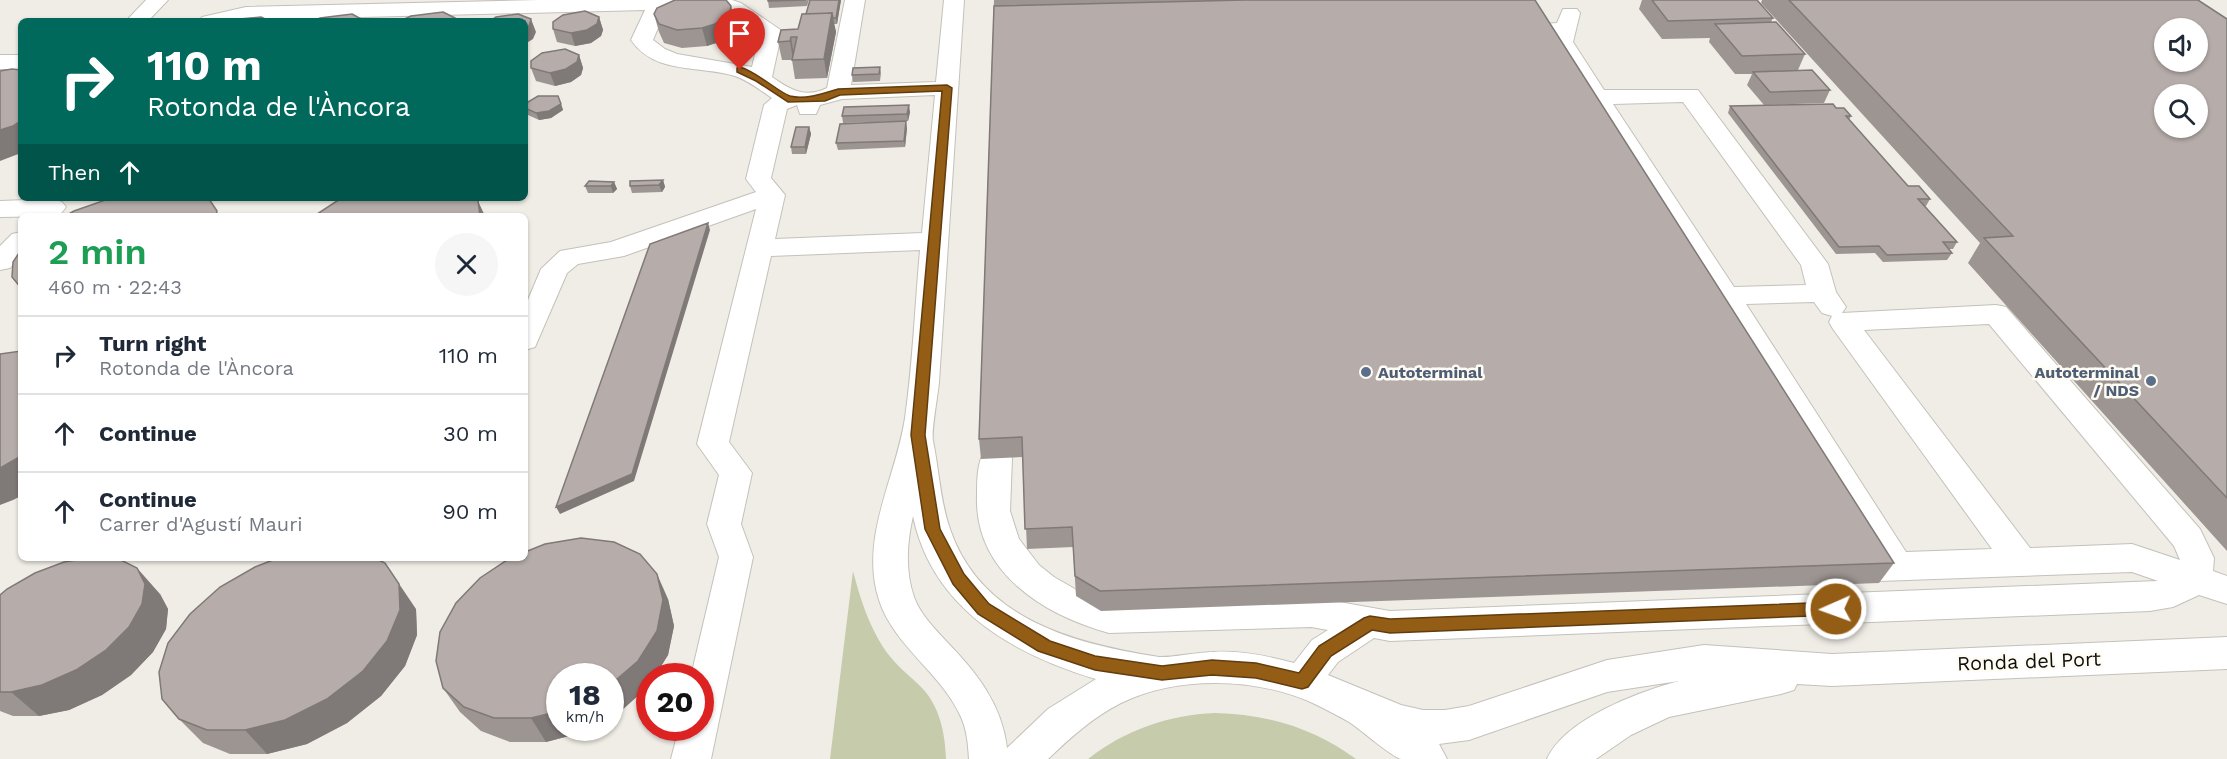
<!DOCTYPE html>
<html lang="en">
<head>
<meta charset="utf-8">
<style>
	:root { --surface:#fff; --page:#f6f6f7; --text:#1f2937; --muted:#747a83; --line:#e0e1e3 }
	body { margin:0; font-family:"Work Sans",sans-serif; background:var(--page); color:var(--text); height:100vh; display:flex; flex-direction:column; font-size:22px; white-space:nowrap }
	* { box-sizing:border-box; margin:0 }
	p { font-size:20px; color:var(--muted) }
	.icon { flex:none; width:33px; height:33px; fill:none; stroke:currentColor; stroke-width:2; stroke-linecap:round; stroke-linejoin:round }
	.map { position:relative; flex:1; overflow:hidden }
	.sheet { position:absolute; left:18px; top:213px; width:510px; height:348px; display:flex; flex-direction:column; background:var(--surface); border-radius:9px; box-shadow:0 2px 4px #0004 }
	.sheet>* { flex:none }
	.guide { position:absolute; left:18px; top:18px; width:510px; height:183px; border-radius:9px; box-shadow:0 2px 4px #0004; background:#00695c; color:#fff; overflow:hidden }
	.tools { position:absolute; left:2154px; top:18px; display:grid; gap:12px }
	.tools a { display:grid; place-items:center; width:54px; height:54px; border-radius:50%; background:var(--surface); box-shadow:0 2px 4px #0004; font-size:30px }
	.speed { position:absolute; left:546px; top:663px; display:flex; gap:12px; font-size:30px; font-weight:700; text-align:center }
	.speed>* { display:grid; place-content:center; width:78px; height:78px; border-radius:50%; background:var(--surface); box-shadow:0 2px 4px #0004; line-height:1 }
	.speed small { font-size:15px; font-weight:400 }
	.speed .limit { border:9px solid #d22; background:#fff; color:#111 }
	.pin { position:absolute; display:grid; place-items:center; width:51px; height:51px; color:#fff; margin:-62px -26px; border-radius:50% 50% 50% 0; rotate:-45deg; box-shadow:0 0 6px #0007 }
	.pin .icon { rotate:45deg }
	.me { position:absolute; width:66px; margin:-33px; rotate:268deg; stroke-linejoin:round; filter:drop-shadow(0 0 4px #0008) }
	.turn { display:flex; align-items:center; gap:21px; height:126px; padding:0 30px; font-size:27px }
	.turn .icon { width:78px; height:78px; stroke-width:2.5 }
	.turn b { display:block; font-size:42px; line-height:51px }
	.then { display:flex; align-items:center; height:57px; padding:0 30px; background:#0003; gap:12px; font-size:22px }
	.round { display:grid; place-items:center; flex:none; width:63px; height:63px; border-radius:32px; background:var(--page) }
	.headline { display:flex; align-items:center; justify-content:space-between; height:102px; padding:0 30px }
	h1 { font-size:36px; font-weight:600; line-height:45px; color:#1e9e55 }
	ul { padding:0; list-style:none }
	li { display:flex; align-items:center; gap:18px; height:78px; padding:0 30px; border-top:2px solid var(--line) }
	li div { flex:1 }
	li b { display:block; font-size:22px }
	li em { font-style:normal }
	.map>svg:first-child { display:block }
	.green { fill:#c6cbab }
	.lines { fill:none; stroke-linecap:round; stroke-linejoin:round }
	.minor-casing { stroke:#c4c1ba; stroke-width:2 }
	.minor { fill:#fff; fill-rule:evenodd }
	.wall { fill:#9d9592 }
	.shaded-wall { fill:#7f7977 }
	.building { fill:#b6adaa; stroke:#7f7977; stroke-width:1.5; fill-rule:evenodd }
	.route { fill:#945d16; stroke:#603c0e; stroke-width:1.5 }
	.service-dot { fill:#5c6f8a; stroke:#fefbf3; stroke-width:2 }
	.labels { text-anchor:middle; stroke-width:5; stroke-linejoin:round; paint-order:stroke }
	.service-label { font-size:16px; font-weight:bold; fill:#4e5e75; stroke:#fefbf3; text-anchor:start }
	.near-street-label { font-size:20px; fill:#0e0d0a; stroke:#fefbf3 }
</style>
</head>
<body>
<div class="map">
<svg width="2227" height="759" viewBox="0 0 2227 759">
	<rect width="100%" height="100%" fill="#f0ede6"/>
	<path class="green" d="M853,571C860,598 868,623 883,647C893,662 905,672 918,684C939,703 945,731 946,759H830Z
		M1215,713C1266,714 1314,728 1356,759H1088C1125,730 1168,715 1215,713Z"/>
	<g class="lines">
		<defs>
			<path id="minor" d="M146,0H168L148,21H126Z
				M539,0H732L741,3L782,31L772,77C789,89 805,99 827,88L845,0H865L851,85L936,82L944,0H964L939,382C938,395 931,431 933,441C939,469 940,501 950,529C981,620 1075,644 1159,657C1169,658 1200,652 1213,652C1240,650 1268,656 1294,663L1312,640L1328,630L1311,627L1109,633C1043,615 974,572 977,495C977,479 977,463 985,450L996,446L1007,450L1012,458L1010,511L1019,539L1039,565L1054,577L1087,596L1109,603L1311,597L1390,611L2158,581L2132,572L1851,582L1839,578L1834,568L1839,558L1851,554L1870,553L1712,295L1686,292L1682,286L1686,280L1701,277L1553,45L1539,28L1543,24L1557,23L1563,9H1577L1580,13L1573,42L1604,90H1698L1828,264L1836,292L1846,307L1842,313L1996,305L2006,307L2200,529L2214,558L2213,571L2227,576V604L2199,595L2173,607L2150,611L1390,641L1374,638L1338,662L1328,675L1401,705L1423,710H1445L1469,706L1607,660L1704,645L1832,654L2227,637V669L1832,686L1797,684L1794,690L1781,694L1669,717L1631,735L1596,759H1547C1565,719 1638,692 1679,681L1607,692L1469,740L1439,744L1447,759C1433,759 1415,759 1401,759C1392,757 1360,729 1349,722C1339,716 1327,710 1317,705C1259,677 1178,675 1121,703C1093,717 1070,738 1048,759H969C968,744 967,729 960,715C940,672 894,646 879,600C859,538 896,478 905,418C913,362 915,305 920,250L771,256L729,442L752,473L741,524L753,557L711,759H671L679,728H700V676H691L719,557L707,524L719,475L697,444L756,209L624,256L578,264L567,273L535,347L525,350V307L541,269L560,251L611,242L756,192L746,179L764,105L772,98C760,90 749,81 735,76C699,65 655,75 631,40L645,10L199,21L202,17L246,7ZM716,8L727,11L760,33L752,67L677,54L665,49L653,40L666,9ZM935,95L922,233L775,239L785,195L771,178L787,109L797,105L800,114H816L820,105L842,99ZM1683,102L1801,265L1806,285L1734,287L1613,104ZM1814,302L1822,313L1832,316L1829,322L1833,329L1992,549L1906,552L1746,304ZM1989,324L2174,546L2180,560L2132,544L2030,548L1864,330ZM913,516C932,608 1012,654 1096,679L1048,709L1007,748C1002,704 976,672 947,642C935,629 920,614 914,597C905,571 907,542 913,516Z
				M0,55H21V69H0Z
				M53,199L62,202L66,207L59,216L0,217V201Z
				M21,232V256L10,268L0,270V246L12,234Z"/>
		</defs>
		<use href="#minor" class="minor-casing"/>
		<use href="#minor" class="minor"/>
	</g>
	<path class="wall" d="M809,0L807,6L769,8L768,1Z
		M810,0H841L837,24H834L836,32L827,78L795,79L792,60H782L778,42L798,29L806,14Z
		M994,0H1535L1894,563L1879,583L1101,611L1076,596L1073,547L1027,549L1023,457L981,459L979,439Z
		M1642,0H1757L1773,18L1771,22L1805,54L1798,70L1830,90L1824,103L1764,105L1747,85L1752,74H1735L1709,42L1710,38L1662,39L1639,9Z
		M1762,0H2198L2227,19V551L1968,263L1980,243L1761,3Z
		M654,14L735,24L734,30L719,42L707,46L682,48L664,43L659,32Z
		M599,17L603,30L601,36L591,43L575,46L557,42L553,29Z
		M579,55L583,68L581,75L571,82L555,86L536,81L531,68Z
		M880,67L881,73L880,81L853,82L852,75Z
		M558,96L563,110L551,118L539,120L528,115L525,108Z
		M1730,106L1836,108L1851,116L1849,120L1908,186L1930,199L1926,206H1925L1957,242L1953,249H1949L1952,253L1947,260L1883,262L1875,253L1836,254L1728,113Z
		M910,112L908,121L843,123L842,116Z
		M809,127L811,134L806,154H792L791,147Z
		M907,128L905,147L838,150L836,143Z
		M663,180L665,187L662,192L632,193L630,186Z
		M614,182L617,189L613,193H588L585,186Z
		M160,594L168,609L166,629L153,652L131,675L102,695L69,710L39,716H13L0,711V595Z
		M668,599L674,626L668,655L655,676H650L620,712L610,718V676L584,732L546,742H510L481,731L460,712L443,688Z
		M416,609L417,635L405,666L381,696L347,723L307,744L267,754H230L203,743L179,719Z"/>
	<path class="shaded-wall" d="M839,0H841L837,24L836,18Z
		M731,6L735,24L734,30L719,42L707,46L702,28Z
		M832,13L836,32L827,78L824,59Z
		M599,17L603,30L601,36L591,43L575,46L571,33Z
		M531,19L536,32L533,39L525,44V28Z
		M791,37L794,56L793,60L790,41Z
		M579,55L583,68L581,75L571,82L555,86L550,73Z
		M561,104L563,110L551,118L539,120L536,113Z
		M909,105L910,112L908,121L907,114Z
		M21,121V153L0,161V130Z
		M906,121L907,128L905,147L904,141Z
		M809,127L811,134L806,154L805,147Z
		M663,180L665,187L662,192L659,185Z
		M614,182L617,189L613,193L611,186Z
		M478,201L485,216H480Z
		M708,223L710,230L634,481L560,514L556,507Z
		M21,456V496L13,500L0,505V468Z
		M385,563L416,609L417,635L405,666L381,696L347,723L307,744L267,754L245,730Z
		M137,568L160,594L168,609L166,629L153,652L131,675L102,695L69,710L39,716L11,692Z
		M657,574L668,599L674,626L668,655L655,676H650V685L620,712L610,718V685Z
		M560,711V728H593L584,732L546,742L531,718Z"/>
	<path class="building" d="M675,0H726L731,6L730,12L715,24L702,28L677,30L659,24L654,14L657,8Z
		M768,0H806L768,1Z
		M810,0H839L836,18H833L832,13L806,14Z
		M1244,0H1535L1894,563L1100,591L1075,576L1072,527L1025,529L1022,437L979,439L994,6Z
		M1652,0H1757L1773,18L1668,21Z
		M1789,0H2198L2227,19V498L1984,238L2013,236ZM2164,28H2198V62H2164ZM2164,94H2198V128H2164Z
		M585,11L599,17L597,24L587,30L571,33L553,29V22L563,15Z
		M443,12L455,18L454,21H400L411,16Z
		M832,13L824,59L792,60L797,37H791L790,41L778,42L781,30L798,29L802,14Z
		M352,14L363,20V21H314L320,18Z
		M518,14L531,19L529,26L525,28V21H490L496,17Z
		M261,17L269,21H226L229,20Z
		M1776,22L1805,54L1742,56L1715,24Z
		M565,49L579,55L577,62L566,69L550,73L531,68V61L542,53Z
		M880,67L879,74L852,75L853,68Z
		M12,69L21,70V121L13,126L0,130V71Z
		M1812,70L1830,90L1770,92L1753,72Z
		M538,96H558L561,104L549,111L536,113L525,108L528,102Z
		M1833,104L1836,108H1844L1851,116H1846L1908,186H1919L1930,199H1918L1957,242H1943L1952,253L1887,255L1879,246L1839,247L1730,106Z
		M909,105L907,114L842,116L844,107Z
		M906,121L904,141L836,143L840,124Z
		M796,127H809L805,147H791Z
		M663,180L659,185L630,186V181Z
		M589,181L614,182L611,186H585Z
		M111,198H206L209,199L217,211L216,216H65L74,211Z
		M345,198H475L478,201L480,216H314L337,201Z
		M708,223L632,474L556,507L650,244Z
		M21,250V288L12,277L13,262Z
		M21,351V456L0,468V354Z
		M581,538L614,542L640,554L657,574L663,600L657,631L638,661L610,685V676H560V711L531,718H494L464,707L443,688L436,661L440,632L456,603L480,578L510,558H525V552L545,544Z
		M89,558L119,559L137,568L145,584L142,604L129,627L106,650L76,670L42,685L11,692H0V595L7,589L35,573L64,562Z
		M278,558H375L385,563L399,584L400,610L387,641L363,671L327,699L285,720L245,730H207L179,719L162,699L159,672L168,643L190,614L220,587L255,567Z"/>
	<path class="route" d="M740,67C759,73 778,92 790,96C805,100 825,93 838,89L947,85L952,88L925,435L940,529L964,574L989,604L1050,641L1095,656L1162,666L1212,660L1256,663L1299,673L1319,646L1364,618L1370,616L1390,619L1836,602L1842,604L1844,609L1842,613L1836,615L1390,633L1372,630L1331,656L1308,687L1302,689L1256,678L1212,675L1162,680L1095,670L1038,651L978,614L953,584L925,529L911,435L942,91L840,95L825,101L788,102L756,81L737,72V68Z"/>
	<g class="service-dot">
		<circle cx="1366" cy="372" r="6"/>
		<circle cx="2151" cy="381" r="6"/>
	</g>
	<g class="labels">
		<g class="service-label">
			<text x="1378" y="378">Autoterminal</text>
			<text x="2139" y="378" text-anchor="end">Autoterminal<tspan x="2139" dy="18">/ NDS</tspan></text>
		</g>
		<g class="near-street-label">
			<text transform="translate(2029 661) rotate(-2)" y="7">Ronda del Port</text>
		</g>
	</g>
</svg>
<div class="tools">
<a><svg class="icon" aria-label="sound" viewBox="0 0 24 24"><path d="M4 9h4l5-4v14l-5-4H4zM17 9q2 3 0 6"/></svg></a>
<a><svg class="icon" aria-label="search" viewBox="0 0 24 24"><circle cx="10" cy="10" r="6"/><path d="M15 15l6 6"/></svg></a>
</div>
<div class="speed"><div>18<small>km/h</small></div><div class="limit">20</div></div>
<div class="pin" style="left:740px;top:70px;background:#d93025"><svg class="icon" aria-label="arrive" viewBox="0 0 24 24"><path d="M6 21V4h12l-3 4 3 4H6"/></svg></div>
<svg class="me" style="left:1836px;top:609px" viewBox="-20 -20 40 40"><circle r="17" fill="#945d16" stroke="#fff" stroke-width="3"/><path d="M0-11L8 9 0 5-8 9z" fill="#fff"/></svg>
<div class="guide">
<div class="turn"><svg class="icon" aria-label="right" viewBox="0 0 24 24"><path d="M7 20v-9h11M14 6l5 5-5 5"/></svg><div><b>110 m</b>Rotonda de l'Àncora</div></div>
<div class="then">Then<svg class="icon" aria-label="ahead" viewBox="0 0 24 24"><path d="M12 20V5M6 11l6-6 6 6"/></svg></div>
</div>
<section class="sheet">
<div class="headline"><div><h1>2 min</h1><p>460 m · 22:43</p></div><a class="round"><svg class="icon" aria-label="close" viewBox="0 0 24 24"><path d="M6 6l12 12M18 6L6 18"/></svg></a></div>
<ul>
<li><svg class="icon" aria-label="right" viewBox="0 0 24 24"><path d="M7 20v-9h11M14 6l5 5-5 5"/></svg><div><b>Turn right</b><p>Rotonda de l'Àncora</p></div><em>110 m</em></li>
<li><svg class="icon" aria-label="ahead" viewBox="0 0 24 24"><path d="M12 20V5M6 11l6-6 6 6"/></svg><div><b>Continue</b></div><em>30 m</em></li>
<li><svg class="icon" aria-label="ahead" viewBox="0 0 24 24"><path d="M12 20V5M6 11l6-6 6 6"/></svg><div><b>Continue</b><p>Carrer d'Agustí Mauri</p></div><em>90 m</em></li>
</ul>
</section>
</div>
</body>
</html>
